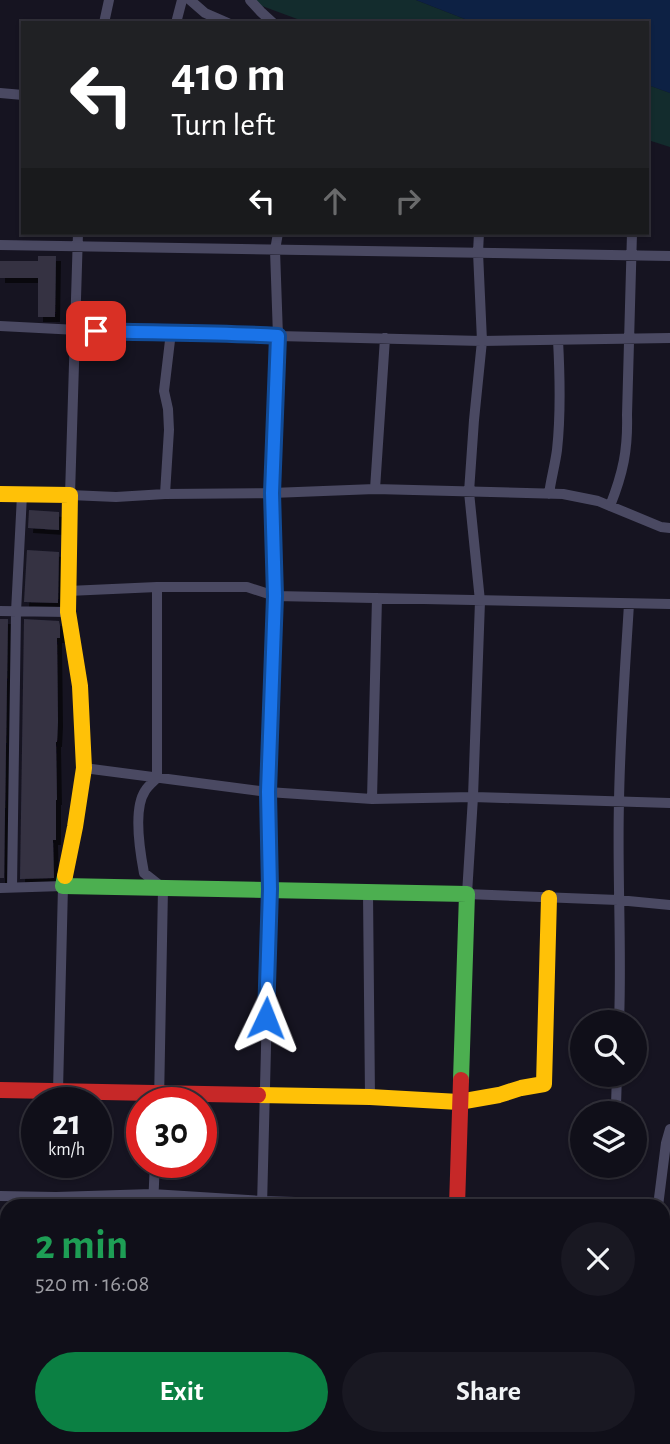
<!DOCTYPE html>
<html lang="en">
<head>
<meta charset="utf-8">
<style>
	:root { --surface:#100f19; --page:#191822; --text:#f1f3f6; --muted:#9c9ca2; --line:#302f38; --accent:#0b8043 }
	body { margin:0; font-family:"Alegreya Sans",sans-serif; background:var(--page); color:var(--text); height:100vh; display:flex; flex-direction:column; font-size:26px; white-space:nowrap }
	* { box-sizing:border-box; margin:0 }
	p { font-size:23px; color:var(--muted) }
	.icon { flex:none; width:38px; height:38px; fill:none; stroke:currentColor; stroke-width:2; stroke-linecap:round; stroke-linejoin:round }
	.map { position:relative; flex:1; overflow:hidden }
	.side { position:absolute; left:0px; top:1199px; width:670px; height:247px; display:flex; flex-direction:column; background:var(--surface); border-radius:21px 21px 0 0; box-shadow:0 2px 5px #0004,0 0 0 2px var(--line) }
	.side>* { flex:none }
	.guide { position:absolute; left:21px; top:21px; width:628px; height:214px; border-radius:0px; box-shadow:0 2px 5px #0004,0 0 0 2px var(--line); background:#202124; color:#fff; overflow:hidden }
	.controls { position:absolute; left:570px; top:1010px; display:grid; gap:14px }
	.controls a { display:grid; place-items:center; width:77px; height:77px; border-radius:50%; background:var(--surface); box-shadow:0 2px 5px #0004,0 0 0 2px var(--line); font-size:35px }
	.speed { position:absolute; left:21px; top:1087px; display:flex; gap:14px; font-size:35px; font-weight:700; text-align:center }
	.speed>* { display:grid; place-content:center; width:91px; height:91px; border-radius:50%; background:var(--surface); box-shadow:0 2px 5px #0004,0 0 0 2px var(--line); line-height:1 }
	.speed small { font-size:18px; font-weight:400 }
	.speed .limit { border:10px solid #d22; background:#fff; color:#111 }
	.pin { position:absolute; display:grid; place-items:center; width:60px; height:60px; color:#fff; margin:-30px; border-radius:14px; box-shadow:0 4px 10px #0006 }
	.me { position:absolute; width:77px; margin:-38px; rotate:2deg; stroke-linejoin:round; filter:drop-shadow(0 0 5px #0008) }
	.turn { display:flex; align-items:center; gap:24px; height:147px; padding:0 35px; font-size:32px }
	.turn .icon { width:91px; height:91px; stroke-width:2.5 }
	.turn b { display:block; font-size:49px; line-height:60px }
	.lanes { display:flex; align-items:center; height:66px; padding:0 35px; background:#0003; justify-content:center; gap:35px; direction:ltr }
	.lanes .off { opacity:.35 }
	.round { display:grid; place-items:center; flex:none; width:74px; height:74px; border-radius:37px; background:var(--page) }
	.head { display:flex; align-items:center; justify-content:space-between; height:119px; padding:0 35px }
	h1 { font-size:42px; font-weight:600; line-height:52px; color:#1e9e55 }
	.primary-button { display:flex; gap:14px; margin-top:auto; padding:14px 35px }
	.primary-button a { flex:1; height:80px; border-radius:42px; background:var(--accent); color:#fff; font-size:28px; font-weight:600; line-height:80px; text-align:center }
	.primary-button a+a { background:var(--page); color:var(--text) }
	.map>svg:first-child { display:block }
	.green { fill:#132c2d }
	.water { fill:#0d2144 }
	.building { fill:#343243; filter:url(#shadow) }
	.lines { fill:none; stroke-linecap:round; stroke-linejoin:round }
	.street { stroke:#4a4962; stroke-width:10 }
	.fast { stroke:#4caf50; stroke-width:16 }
	.slow { stroke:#ffc107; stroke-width:16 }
	.jam { stroke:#c62828; stroke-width:16 }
	.route-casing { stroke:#114b97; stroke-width:18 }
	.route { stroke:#1a73e8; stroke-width:12 }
</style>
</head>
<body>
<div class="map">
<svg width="670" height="1444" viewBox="0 0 670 1444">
	<defs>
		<filter id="shadow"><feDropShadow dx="5" dy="5" stdDeviation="0" flood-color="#0009"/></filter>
	</defs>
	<rect width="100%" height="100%" fill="#161421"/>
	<path class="green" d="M246,0H416L475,23H308Z
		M648,85L670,93V147L648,140Z"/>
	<path class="water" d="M416,0H670V93L648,85V23H475Z"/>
	<path class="building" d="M38,256H56L55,317H38V278H0V261H38Z
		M29,510L59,512V530L28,528Z
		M27,550L59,552L58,603L24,602Z
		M0,619H8L4,878H0Z
		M24,619L59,621L60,626V638H57L58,722L57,742H56L57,800H56V840H53L54,878L20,879Z"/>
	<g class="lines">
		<path class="street" d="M190,0L205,13L228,23
			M250,0L261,12L273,23
			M104,23L109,0
			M176,23L182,0
			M0,93L23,95
			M78,233L70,495L116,497L165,494L272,493L375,489L563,494L598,501L661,527L670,528
			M479,233L478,252L482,341L474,420L469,492L480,601L473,797L467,894L618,900L670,905
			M0,245L670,256
			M0,326L136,333L218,332L278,336L482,341L670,338
			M375,489L385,338
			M165,494L169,430L168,409L164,391L171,332
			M549,494C551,479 555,465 557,450C561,414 560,377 558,340
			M610,506C623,473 628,450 627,415L632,233
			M157,587V778C153,782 148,786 145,791C133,809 140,852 144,873L163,888L159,1102
			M68,591L157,587H247L275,596L670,604
			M0,611L68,612
			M84,768L268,792L372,799L473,797L670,803
			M372,799L377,598
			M0,888L63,886L58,1091
			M12,888L16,612L22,495
			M368,893L370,1097
			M619,1022C622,949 617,875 619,802C620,736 625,670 629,604
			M616,1105L617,1074
			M0,1196L56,1197L152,1194L262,1201L362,1204L457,1203L485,1206
			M153,1206L155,1162
			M262,1206L270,889L268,792L275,596L272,493L278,336L275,250L278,233
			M658,1206L666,1143L670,1129
			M663,1282L670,1291
			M663,1314L670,1318
			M0,1386H7
			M663,1402L670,1403
			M149,1444V1438
			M255,1444V1438"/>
		<path class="fast" d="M65,876L63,886L467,894L461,1080"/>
		<path class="slow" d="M0,494L70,495L68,612L80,686L84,768L75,827L65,876
			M258,1095L370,1097L459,1102L499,1095L521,1088L544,1084L549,898"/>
		<path class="jam" d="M0,1090L258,1095
			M457,1206L461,1080
			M453,1438V1444"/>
	</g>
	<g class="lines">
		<defs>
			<path id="route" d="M96,331C156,333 217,332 278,336L272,493L275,596L268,792L270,889L266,1018"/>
		</defs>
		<use href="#route" class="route-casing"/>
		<use href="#route" class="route"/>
	</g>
</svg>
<div class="controls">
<a><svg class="icon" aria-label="search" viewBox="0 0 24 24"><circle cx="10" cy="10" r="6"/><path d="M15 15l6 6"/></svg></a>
<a><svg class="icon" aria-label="layers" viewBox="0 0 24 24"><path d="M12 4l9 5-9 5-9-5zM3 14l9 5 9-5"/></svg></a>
</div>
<div class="speed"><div>21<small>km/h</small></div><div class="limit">30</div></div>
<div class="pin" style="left:96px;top:331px;background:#d93025"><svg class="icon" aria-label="arrive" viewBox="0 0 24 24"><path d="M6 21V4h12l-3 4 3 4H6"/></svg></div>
<svg class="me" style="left:266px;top:1018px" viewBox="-20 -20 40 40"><path d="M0-17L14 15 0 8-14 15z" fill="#1a73e8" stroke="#fff" stroke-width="4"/></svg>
<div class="guide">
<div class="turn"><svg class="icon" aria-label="left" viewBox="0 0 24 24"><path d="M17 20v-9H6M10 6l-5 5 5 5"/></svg><div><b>410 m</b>Turn left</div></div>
<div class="lanes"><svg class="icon" aria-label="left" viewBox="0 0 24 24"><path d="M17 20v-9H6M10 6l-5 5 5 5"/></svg><svg class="icon off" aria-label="ahead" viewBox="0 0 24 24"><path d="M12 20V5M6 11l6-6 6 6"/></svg><svg class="icon off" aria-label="right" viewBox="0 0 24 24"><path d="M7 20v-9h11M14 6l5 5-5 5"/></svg></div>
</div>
<section class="side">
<div class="head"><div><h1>2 min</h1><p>520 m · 16:08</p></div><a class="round"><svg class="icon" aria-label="close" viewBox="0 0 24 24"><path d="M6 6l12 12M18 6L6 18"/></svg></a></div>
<div class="primary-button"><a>Exit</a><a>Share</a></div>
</section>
</div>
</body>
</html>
